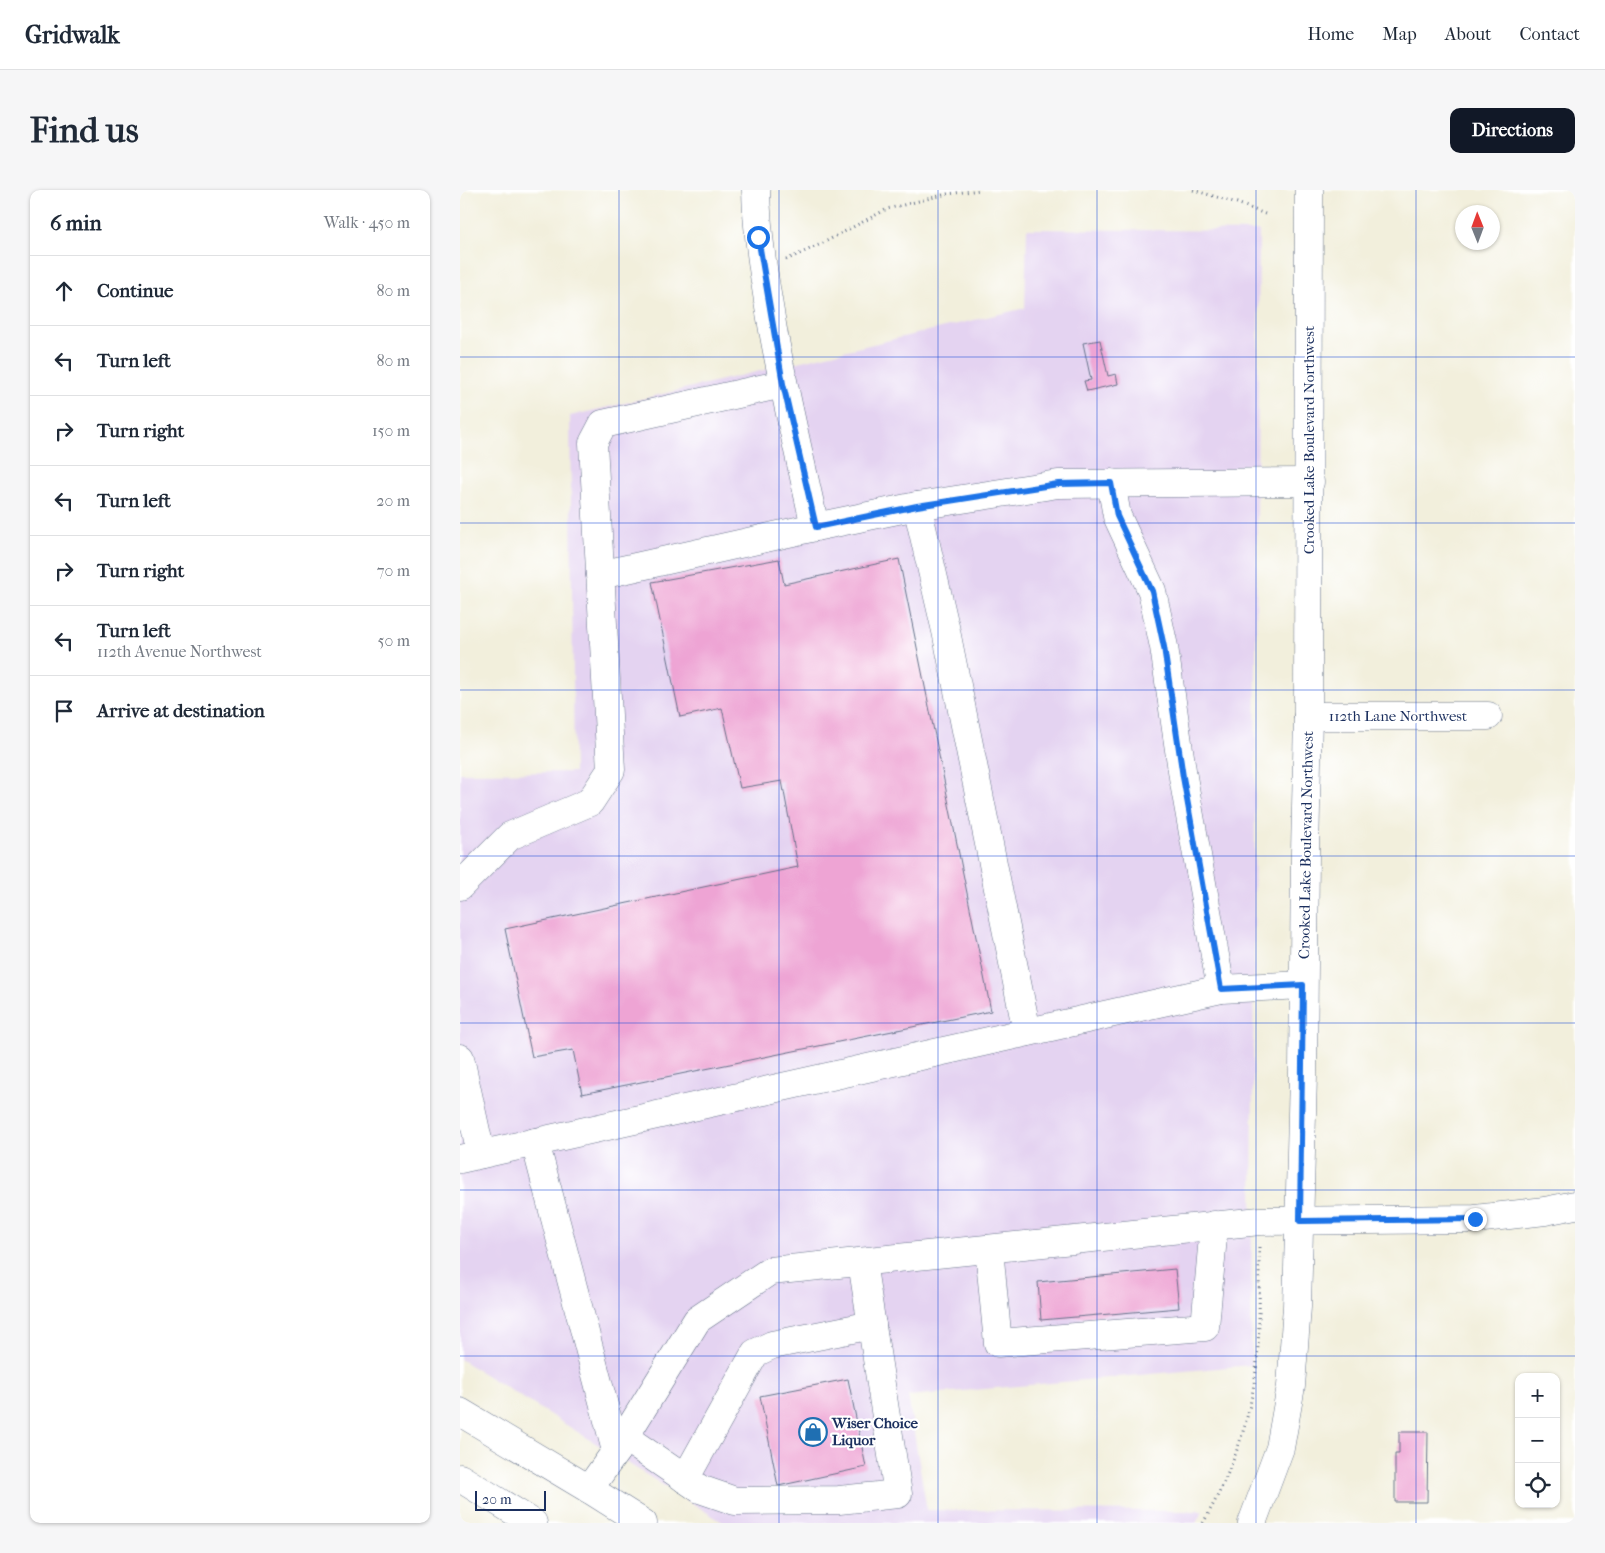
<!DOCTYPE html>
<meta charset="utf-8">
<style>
:root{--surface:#fff;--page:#f6f6f7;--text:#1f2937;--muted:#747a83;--line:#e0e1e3;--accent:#111827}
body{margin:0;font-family:"IM FELL French Canon",serif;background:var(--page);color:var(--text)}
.controls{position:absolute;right:15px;bottom:15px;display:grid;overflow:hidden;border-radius:10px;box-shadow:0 1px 4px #0004}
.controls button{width:45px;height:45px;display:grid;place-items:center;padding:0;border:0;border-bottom:1px solid var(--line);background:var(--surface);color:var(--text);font:25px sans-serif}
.compass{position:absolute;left:995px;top:15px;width:45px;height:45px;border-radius:50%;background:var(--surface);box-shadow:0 1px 4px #0004;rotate:359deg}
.scale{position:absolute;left:15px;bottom:12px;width:71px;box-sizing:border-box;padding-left:5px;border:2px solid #1b2f5e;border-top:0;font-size:14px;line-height:18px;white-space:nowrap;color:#1b2f5e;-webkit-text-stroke:4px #fff;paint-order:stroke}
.stop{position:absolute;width:15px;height:15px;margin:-11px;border:4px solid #1a73e8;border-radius:50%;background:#fff}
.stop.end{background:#1a73e8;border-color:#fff;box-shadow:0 1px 5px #0008}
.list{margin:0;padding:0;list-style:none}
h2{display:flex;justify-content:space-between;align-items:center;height:65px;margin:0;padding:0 20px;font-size:21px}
h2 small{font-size:16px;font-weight:400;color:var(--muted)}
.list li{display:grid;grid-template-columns:32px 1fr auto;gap:15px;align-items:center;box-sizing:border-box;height:70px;padding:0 20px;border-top:1px solid var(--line)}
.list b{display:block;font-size:19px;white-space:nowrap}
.list p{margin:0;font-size:16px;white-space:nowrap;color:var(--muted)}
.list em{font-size:16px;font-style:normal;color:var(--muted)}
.icon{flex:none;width:28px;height:28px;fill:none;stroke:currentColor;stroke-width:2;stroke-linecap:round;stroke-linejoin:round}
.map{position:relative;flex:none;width:1115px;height:1333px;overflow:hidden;border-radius:10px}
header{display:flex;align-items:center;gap:30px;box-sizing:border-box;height:70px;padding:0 25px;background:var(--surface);border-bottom:1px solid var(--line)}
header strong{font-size:24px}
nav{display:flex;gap:28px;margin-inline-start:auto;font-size:18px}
.intro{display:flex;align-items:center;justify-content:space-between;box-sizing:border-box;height:120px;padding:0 30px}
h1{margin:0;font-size:35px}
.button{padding:12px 22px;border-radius:10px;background:var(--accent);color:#fff;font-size:18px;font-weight:700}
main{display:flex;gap:30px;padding:0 30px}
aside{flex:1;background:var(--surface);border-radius:10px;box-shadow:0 1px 4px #0004}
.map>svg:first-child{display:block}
.built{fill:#e4d3f1}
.building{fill:#eea4d4}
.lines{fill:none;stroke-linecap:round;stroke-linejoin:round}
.minor-casing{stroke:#66728a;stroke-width:29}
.major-casing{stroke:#66728a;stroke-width:29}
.path{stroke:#66728a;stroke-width:3;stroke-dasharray:1 4;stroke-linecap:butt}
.minor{stroke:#fff;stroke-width:28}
.major{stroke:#fff;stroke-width:28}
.route{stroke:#1a73e8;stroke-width:6}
.grid{fill:none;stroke:#1d4ed8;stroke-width:1;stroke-opacity:0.55}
.labels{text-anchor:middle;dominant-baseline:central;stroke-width:4.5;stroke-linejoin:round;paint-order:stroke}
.street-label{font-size:15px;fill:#1b2f5e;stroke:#fff}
.poi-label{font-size:15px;font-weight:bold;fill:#1b2f5e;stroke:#fff;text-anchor:start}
</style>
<header>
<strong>Gridwalk</strong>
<nav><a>Home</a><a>Map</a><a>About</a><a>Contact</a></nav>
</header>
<div class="intro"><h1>Find us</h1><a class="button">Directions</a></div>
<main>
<aside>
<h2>6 min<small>Walk · 450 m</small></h2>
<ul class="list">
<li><svg class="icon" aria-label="ahead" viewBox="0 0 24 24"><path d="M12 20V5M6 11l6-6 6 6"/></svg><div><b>Continue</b></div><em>80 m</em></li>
<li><svg class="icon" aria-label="left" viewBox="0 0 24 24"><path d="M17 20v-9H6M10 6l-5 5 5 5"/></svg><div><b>Turn left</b></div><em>80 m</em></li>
<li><svg class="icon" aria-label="right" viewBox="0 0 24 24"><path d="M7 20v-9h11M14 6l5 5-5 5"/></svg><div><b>Turn right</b></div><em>150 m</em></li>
<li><svg class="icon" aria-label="left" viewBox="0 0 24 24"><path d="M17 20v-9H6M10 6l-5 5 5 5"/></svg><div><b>Turn left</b></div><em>20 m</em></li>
<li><svg class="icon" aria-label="right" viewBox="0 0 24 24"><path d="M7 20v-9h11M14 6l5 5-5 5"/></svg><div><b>Turn right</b></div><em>70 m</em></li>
<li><svg class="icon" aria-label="left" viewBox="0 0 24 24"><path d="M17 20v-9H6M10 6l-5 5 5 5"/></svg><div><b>Turn left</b><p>112th Avenue Northwest</p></div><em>50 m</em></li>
<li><svg class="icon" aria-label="arrive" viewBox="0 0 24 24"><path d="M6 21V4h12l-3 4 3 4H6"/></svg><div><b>Arrive at destination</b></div></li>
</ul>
</aside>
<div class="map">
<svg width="1115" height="1333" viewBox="0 0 1115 1333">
<rect width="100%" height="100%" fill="#fff"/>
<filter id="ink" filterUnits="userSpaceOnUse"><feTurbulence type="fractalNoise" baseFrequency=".02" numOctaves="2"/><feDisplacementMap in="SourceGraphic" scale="10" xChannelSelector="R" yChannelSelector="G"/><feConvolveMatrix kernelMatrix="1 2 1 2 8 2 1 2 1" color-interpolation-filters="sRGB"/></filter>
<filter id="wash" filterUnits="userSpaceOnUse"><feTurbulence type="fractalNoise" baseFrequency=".0096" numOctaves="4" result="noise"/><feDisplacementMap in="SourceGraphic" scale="20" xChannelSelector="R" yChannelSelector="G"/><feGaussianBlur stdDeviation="1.12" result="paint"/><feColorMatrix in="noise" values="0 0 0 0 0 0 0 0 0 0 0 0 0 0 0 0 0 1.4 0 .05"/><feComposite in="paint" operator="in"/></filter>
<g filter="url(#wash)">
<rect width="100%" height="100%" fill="#f2efdc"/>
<path class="built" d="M567 39 799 41 791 1175 448 1206 467 1320 743 1321 736 1333H264L0 1169V583L114 582 110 226 565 118Z"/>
<g id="blocks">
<g class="building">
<path d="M640 150 648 186 656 184 658 194 627 201 624 191 631 190 623 153Z"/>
<path d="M319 369 324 394 439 369 531 821 122 904 113 860 72 867 45 739 338 677 322 591 280 598 262 518 220 527 192 392Z"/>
<path d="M715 1079 719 1118 581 1130 578 1092Z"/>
<path d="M388 1189 406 1277 318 1296 300 1206Z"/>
<path d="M939 1242H968L967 1312H935V1264H939Z"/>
</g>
</g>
</g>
<g filter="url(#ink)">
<use href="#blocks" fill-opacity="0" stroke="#66728a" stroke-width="1"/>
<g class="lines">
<defs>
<g id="minor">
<path d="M296 0C297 47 305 93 313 140 325 206 341 272 355 337L457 316 598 294 850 292"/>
<path d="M651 293 657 326 692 401 704 457 723 587 761 799"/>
<path d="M457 316 486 441 567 842"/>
<path d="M140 385 355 337"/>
<path d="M848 526H1028"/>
<path d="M0 696 50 646 130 612 151 580 133 253 143 234 323 194"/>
<path d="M0 868 21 964"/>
<path d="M75 952 156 1261 129 1299"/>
<path d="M0 969 761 799 843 795"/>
<path d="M529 1059 538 1153 745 1137 754 1035"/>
<path d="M164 1247 240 1299 275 1311 379 1310 438 1304 402 1072"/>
<path d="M156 1261 237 1130 310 1081 800 1031 1015 1029 1085 1021 1115 1015"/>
<path d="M225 1289 295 1163 312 1155 412 1135"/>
<path d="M792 1333 820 1258 831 1196 837 1117 843 885 845 663 848 526 849 0"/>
</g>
<g id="major">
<path d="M0 1222 129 1299 183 1333"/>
<path d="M0 1288 73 1333"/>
</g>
</defs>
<use href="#minor" class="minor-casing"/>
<use href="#major" class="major-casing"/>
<g class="path">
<path d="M733 0 777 13 805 24"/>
<path d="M326 70 361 54 427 19 487 4 521 0"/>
<path d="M743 1333C774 1279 795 1219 798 1156 800 1123 799 1090 799 1056"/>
</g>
<use href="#minor" class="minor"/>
<use href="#major" class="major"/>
</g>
</g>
<g class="lines" filter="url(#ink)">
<path class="route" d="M298 47 323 194 356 337 457 316 598 294 651 293 657 326 692 401 704 457 723 587 761 799 843 795 840 1031 1015 1029"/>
</g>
<path class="grid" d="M159 0V1333M319 0V1333M478 0V1333M637 0V1333M796 0V1333M956 0V1333M0 167H1115M0 333H1115M0 500H1115M0 666H1115M0 833H1115M0 1000H1115M0 1166H1115"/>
<defs>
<symbol id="shop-ring" viewBox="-11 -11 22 22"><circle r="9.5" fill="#fff" stroke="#1f6fb2" stroke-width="1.5"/><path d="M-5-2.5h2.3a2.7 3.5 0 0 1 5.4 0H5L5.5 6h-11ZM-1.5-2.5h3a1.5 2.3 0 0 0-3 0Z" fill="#1f6fb2"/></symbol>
</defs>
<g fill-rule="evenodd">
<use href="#shop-ring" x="337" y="1226" width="32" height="32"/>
</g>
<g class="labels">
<g class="street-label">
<text transform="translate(849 250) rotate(-90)">Crooked Lake Boulevard Northwest</text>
<text x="938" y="526">112th Lane Northwest</text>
<text transform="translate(846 655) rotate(-89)">Crooked Lake Boulevard Northwest</text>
</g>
<g class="poi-label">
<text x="372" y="1233">Wiser Choice<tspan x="372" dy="17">Liquor</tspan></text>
</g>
</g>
</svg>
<div class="controls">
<button>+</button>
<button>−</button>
<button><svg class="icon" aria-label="locate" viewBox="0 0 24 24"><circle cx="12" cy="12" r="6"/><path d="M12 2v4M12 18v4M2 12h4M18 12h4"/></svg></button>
</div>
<svg class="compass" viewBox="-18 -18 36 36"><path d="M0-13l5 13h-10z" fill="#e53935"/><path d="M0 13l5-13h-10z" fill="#747a83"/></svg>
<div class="scale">20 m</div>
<div class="stop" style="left:298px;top:47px"></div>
<div class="stop end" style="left:1015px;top:1029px"></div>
</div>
</main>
